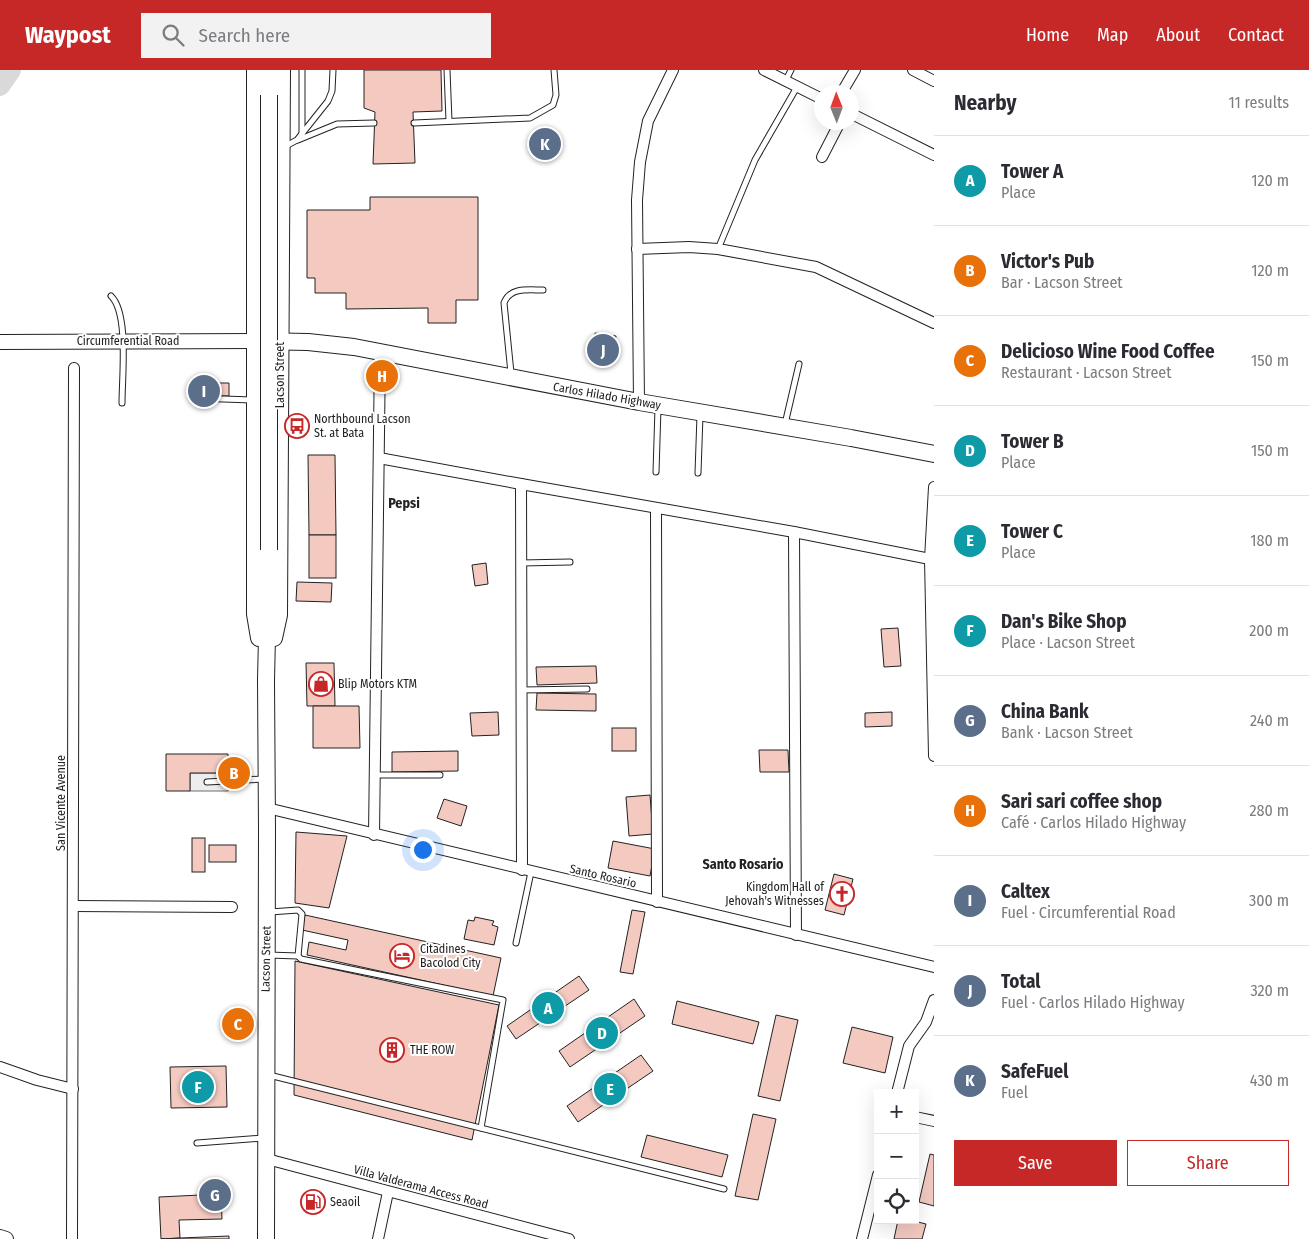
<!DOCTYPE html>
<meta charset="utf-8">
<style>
:root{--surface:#fff;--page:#f2f2f3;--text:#2b2b33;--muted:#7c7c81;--line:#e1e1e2;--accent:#c62828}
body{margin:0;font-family:"Fira Sans Condensed",sans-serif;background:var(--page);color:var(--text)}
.controls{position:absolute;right:15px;bottom:15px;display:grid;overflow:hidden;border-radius:0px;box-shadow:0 5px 20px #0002}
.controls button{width:45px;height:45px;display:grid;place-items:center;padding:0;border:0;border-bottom:1px solid var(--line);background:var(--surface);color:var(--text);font:25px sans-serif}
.compass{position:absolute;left:814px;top:15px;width:45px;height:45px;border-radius:50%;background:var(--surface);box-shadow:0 5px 20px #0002;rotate:359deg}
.you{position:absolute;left:422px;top:779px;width:18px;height:18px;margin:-12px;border:4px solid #fff;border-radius:50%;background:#1a73e8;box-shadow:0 0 0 8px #1a73e833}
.badge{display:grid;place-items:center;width:32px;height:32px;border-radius:50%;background:var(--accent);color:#fff;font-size:16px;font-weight:700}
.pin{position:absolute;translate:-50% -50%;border:2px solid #fff;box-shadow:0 1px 5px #0006}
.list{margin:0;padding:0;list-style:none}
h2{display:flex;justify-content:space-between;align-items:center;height:65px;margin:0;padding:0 20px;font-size:21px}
h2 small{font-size:16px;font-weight:400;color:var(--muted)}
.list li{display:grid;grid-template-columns:32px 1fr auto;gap:15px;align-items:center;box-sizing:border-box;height:90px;padding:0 20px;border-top:1px solid var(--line)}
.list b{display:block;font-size:19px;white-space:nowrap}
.list p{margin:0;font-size:16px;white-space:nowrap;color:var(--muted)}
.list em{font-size:16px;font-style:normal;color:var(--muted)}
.actions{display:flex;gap:10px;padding:15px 20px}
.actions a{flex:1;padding:11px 0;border:1px solid var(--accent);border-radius:0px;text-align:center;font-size:18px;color:var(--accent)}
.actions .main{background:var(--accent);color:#fff}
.icon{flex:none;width:28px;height:28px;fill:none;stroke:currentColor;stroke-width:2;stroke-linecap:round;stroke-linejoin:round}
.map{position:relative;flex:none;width:934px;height:1169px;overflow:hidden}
header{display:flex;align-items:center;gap:30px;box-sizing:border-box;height:70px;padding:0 25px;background:var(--accent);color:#fff}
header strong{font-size:24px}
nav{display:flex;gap:28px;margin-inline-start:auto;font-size:18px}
.search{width:350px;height:45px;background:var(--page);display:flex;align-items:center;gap:12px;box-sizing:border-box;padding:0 18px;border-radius:0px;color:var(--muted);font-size:19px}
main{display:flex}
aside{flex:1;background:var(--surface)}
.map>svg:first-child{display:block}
.parking{fill:#ededed;stroke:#6f6f6f}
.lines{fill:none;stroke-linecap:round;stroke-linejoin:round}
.river{stroke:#d9d9d9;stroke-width:20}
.building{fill:#f3c9c0;stroke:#222}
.lane-casing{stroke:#222;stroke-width:7}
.street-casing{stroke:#222;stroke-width:12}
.secondary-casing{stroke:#222;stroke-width:16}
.primary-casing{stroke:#222;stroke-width:18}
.lane{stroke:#fff;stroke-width:5}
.street{stroke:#fff;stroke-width:10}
.secondary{stroke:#fff;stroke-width:14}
.primary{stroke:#fff;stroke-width:16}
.primary-bridge-casing{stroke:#222;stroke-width:18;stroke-linecap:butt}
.primary-bridge{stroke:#fff;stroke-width:16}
.labels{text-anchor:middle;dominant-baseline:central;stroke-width:4;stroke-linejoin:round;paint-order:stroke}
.street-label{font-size:12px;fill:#222;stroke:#fff}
.poi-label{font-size:12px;fill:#222;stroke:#fff;text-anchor:start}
.neighbourhood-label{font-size:14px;font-weight:bold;fill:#222;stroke:#fff}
</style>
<header>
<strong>Waypost</strong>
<div class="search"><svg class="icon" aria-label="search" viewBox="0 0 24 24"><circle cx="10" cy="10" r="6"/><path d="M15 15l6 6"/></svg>Search here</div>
<nav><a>Home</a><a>Map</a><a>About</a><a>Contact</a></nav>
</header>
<main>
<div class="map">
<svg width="934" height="1169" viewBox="0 0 934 1169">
<rect width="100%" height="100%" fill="#fff"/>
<rect class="parking" x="190" y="703" width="38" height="18"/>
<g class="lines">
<path class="river" d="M0 16 11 0"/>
</g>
<g class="building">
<path d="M364 0H441L442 41 413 42 415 93 373 94 375 42 364 38Z"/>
<path d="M370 127H478V230H456V253H428V238L346 239V223H315V208H307V140H370Z"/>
<path d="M595 263 616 266 612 293 591 290Z"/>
<path d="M208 313H229V326H207Z"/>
<path d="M308 385H335L336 465H309Z"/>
<rect x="309" y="465" width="27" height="43"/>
<path d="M486 493 488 514 475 516 472 495Z"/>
<path d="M297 512 332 513 331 532 296 531Z"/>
<path d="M898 558 901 596 884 597 881 559Z"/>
<path d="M306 593H334L335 636H307Z"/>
<path d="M596 596 597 613 537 615 536 597Z"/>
<path d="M537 623 596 624V641L536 640Z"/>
<path d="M313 636H359L360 678H313Z"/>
<path d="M498 642 499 665 472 666 470 643Z"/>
<path d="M892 642V656L865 657V643Z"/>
<rect x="612" y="658" width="24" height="23"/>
<path d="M759 680H788L789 702H760Z"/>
<path d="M458 681V701L392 702V682Z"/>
<path d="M166 684H228V703H190V721H166Z"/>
<path d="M650 725 653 764 629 766 626 727Z"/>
<path d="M444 729 467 736 461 756 437 748Z"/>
<path d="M296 762 347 766 329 838 295 833Z"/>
<rect x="192" y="768" width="13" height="34"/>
<path d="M613 771 655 779 650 806 608 798Z"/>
<rect x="209" y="775" width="27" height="17"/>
<path d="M834 804 853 809 844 845 825 840Z"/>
<path d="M632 840 645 842 633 904 620 902Z"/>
<path d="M305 845 501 888 493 926 307 885 309 872 346 880 348 870 302 860Z"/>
<path d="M475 847 494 851 492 855 498 857 494 875 464 869 468 850 474 851Z"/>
<path d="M295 891 499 935 472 1070 294 1025Z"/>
<path d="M579 906 589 920 516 969 507 956Z"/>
<path d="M634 929 645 946 570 997 559 981Z"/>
<path d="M677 931 759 952 753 974 672 954Z"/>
<path d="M776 945 798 950 780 1031 758 1026Z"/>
<path d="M852 957 893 967 885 1003 843 993Z"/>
<path d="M641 985 653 1001 578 1052 567 1036Z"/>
<path d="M226 996 227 1037 171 1038 170 997Z"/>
<path d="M753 1044 776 1049 758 1130 735 1126Z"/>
<path d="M647 1065 728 1085 722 1107 641 1087Z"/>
<path d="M930 1084 934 1085V1136L919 1132Z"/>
<path d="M221 1124 222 1149 179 1150 180 1168 161 1169 159 1127Z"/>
<path d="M898 1150H910L926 1154 922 1169H894Z"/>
<path d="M229 1166V1169H161L180 1168Z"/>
</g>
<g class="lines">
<defs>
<g id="lane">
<path d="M302 0V64"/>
<path d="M447 0 449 51"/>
<path d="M786 10 791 0"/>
<path d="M414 53 530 48 553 35 556 25 554 0"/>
<path d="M298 70 337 54 374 53"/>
<path d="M284 77 297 70 328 31 332 21 333 0"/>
<path d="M718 179 755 90 797 17"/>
<path d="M111 226C129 243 122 307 122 333"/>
<path d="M511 303 504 233C510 217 527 220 543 220"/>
<path d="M195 328 252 330"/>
<path d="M785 354 799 294"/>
<path d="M656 402 658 338"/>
<path d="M698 403 700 345"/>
<path d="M521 493 570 492"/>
<path d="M521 620 587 619"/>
<path d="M375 705H440"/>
<path d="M207 712 263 709"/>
<path d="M270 842 298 840 302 844 298 886 301 889 503 930 481 1058"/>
<path d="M516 873 531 802"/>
<path d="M268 885 298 886"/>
<path d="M269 1005 724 1119"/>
<path d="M197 1073 263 1068"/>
</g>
<g id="street">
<path d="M764 0 822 29"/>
<path d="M913 0 934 11"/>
<path d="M842 22 855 0"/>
<path d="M852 44 934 85"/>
<path d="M822 87 840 52"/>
<path d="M637 179 689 177 718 179 816 197 934 253"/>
<path d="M639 332 637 130 640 92 648 51 673 0"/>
<path d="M379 388 521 414"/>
<path d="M934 417 930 489 934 686"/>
<path d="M656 439 657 832"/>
<path d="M794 462 796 865"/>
<path d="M267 738 934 897"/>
<path d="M374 765 380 282"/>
<path d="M522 800 521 414 794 462 930 489"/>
<path d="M73 836 232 837"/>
<path d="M0 997 37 1010 73 1019"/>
<path d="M897 1023 909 976 926 952 934 930"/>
<path d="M915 1047 934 1051"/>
<path d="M267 1089 569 1169"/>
<path d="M72 1169 74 298"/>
<path d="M378 1169 388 1122"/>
<path d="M862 1169 878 1105"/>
</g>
<g id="secondary">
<path d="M0 272 256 271"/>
<path d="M0 1167 6 1169"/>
</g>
<g id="primary">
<path d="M255 0V544L259 568"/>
<path d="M269 25V0"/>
<path d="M256 271 308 272 354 277 639 332 851 368 934 384"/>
<path d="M274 568 279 545 282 0"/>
<path d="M266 1169 267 760 266 610 269 480"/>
</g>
</defs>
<use href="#lane" class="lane-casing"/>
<use href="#street" class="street-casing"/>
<use href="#secondary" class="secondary-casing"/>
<use href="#primary" class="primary-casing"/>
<use href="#lane" class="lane"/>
<use href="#street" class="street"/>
<use href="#secondary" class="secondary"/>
<use href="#primary" class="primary"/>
<defs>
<path id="primary-bridge" d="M269 480V25"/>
</defs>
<use href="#primary-bridge" class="primary-bridge-casing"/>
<use href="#primary-bridge" class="primary-bridge"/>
</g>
<defs>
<symbol id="bus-ring" viewBox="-11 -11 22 22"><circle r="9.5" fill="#fff" stroke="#c62828" stroke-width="1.5"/><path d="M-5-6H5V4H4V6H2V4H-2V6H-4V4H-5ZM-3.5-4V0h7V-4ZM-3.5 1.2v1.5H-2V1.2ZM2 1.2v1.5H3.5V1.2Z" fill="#c62828"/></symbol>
<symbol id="shop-ring" viewBox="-11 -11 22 22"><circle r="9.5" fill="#fff" stroke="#c62828" stroke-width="1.5"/><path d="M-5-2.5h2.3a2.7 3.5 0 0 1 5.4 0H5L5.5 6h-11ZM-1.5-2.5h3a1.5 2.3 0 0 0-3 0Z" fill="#c62828"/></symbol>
<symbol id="church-ring" viewBox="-11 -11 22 22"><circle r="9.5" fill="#fff" stroke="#c62828" stroke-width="1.5"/><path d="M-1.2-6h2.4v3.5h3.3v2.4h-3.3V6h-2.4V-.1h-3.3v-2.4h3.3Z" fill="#c62828"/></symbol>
<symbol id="hotel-ring" viewBox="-11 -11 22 22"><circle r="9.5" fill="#fff" stroke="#c62828" stroke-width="1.5"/><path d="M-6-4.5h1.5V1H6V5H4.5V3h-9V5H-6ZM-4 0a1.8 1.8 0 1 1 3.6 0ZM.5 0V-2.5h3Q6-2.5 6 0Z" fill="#c62828"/></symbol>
<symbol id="building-ring" viewBox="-11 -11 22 22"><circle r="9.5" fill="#fff" stroke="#c62828" stroke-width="1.5"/><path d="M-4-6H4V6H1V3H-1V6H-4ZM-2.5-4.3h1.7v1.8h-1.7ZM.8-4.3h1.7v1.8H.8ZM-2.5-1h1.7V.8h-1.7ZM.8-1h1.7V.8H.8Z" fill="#c62828"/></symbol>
<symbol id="fuel-ring" viewBox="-11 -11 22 22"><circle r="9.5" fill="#fff" stroke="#c62828" stroke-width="1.5"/><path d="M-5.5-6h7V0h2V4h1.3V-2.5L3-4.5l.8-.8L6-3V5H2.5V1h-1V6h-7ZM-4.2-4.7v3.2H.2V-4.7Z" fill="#c62828"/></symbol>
</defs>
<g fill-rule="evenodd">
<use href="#bus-ring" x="283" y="342" width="28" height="28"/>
<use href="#shop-ring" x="307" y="600" width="28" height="28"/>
<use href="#church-ring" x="828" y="810" width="28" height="28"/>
<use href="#hotel-ring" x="388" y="872" width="28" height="28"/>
<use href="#building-ring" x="378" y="966" width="28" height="28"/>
<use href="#fuel-ring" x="299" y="1118" width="28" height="28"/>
</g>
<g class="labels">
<g class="street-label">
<text x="128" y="271">Circumferential Road</text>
<text transform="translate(280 305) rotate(-90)">Lacson Street</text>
<text transform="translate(607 326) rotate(10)">Carlos Hilado Highway</text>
<text transform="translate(61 733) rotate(-90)">San Vicente Avenue</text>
<text transform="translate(603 806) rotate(13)">Santo Rosario</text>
<text transform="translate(266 889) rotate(-89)">Lacson Street</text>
<text transform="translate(421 1117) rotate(15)">Villa Valderama Access Road</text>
</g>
<g class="poi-label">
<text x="314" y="349">Northbound Lacson<tspan x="314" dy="14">St. at Bata</tspan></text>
<text x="338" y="614">Blip Motors KTM</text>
<text x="824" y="817" text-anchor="end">Kingdom Hall of<tspan x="824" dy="14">Jehovah's Witnesses</tspan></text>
<text x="420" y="879">Citadines<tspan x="420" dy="14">Bacolod City</tspan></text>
<text x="410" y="980">THE ROW</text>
<text x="330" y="1132">Seaoil</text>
</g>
<g class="neighbourhood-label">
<text x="404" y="433">Pepsi</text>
<text x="743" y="794">Santo Rosario</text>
</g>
</g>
</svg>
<div class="controls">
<button>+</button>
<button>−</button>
<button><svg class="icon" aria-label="locate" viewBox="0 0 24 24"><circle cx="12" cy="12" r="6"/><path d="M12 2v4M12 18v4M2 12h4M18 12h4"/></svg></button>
</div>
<svg class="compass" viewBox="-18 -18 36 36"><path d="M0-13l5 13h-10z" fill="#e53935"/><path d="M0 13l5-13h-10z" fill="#7c7c81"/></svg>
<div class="you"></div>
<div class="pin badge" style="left:548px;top:938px;background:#0f9aa8">A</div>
<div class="pin badge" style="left:234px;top:703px;background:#e8710a">B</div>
<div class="pin badge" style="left:238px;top:954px;background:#e8710a">C</div>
<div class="pin badge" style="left:602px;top:963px;background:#0f9aa8">D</div>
<div class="pin badge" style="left:610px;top:1019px;background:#0f9aa8">E</div>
<div class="pin badge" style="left:198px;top:1017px;background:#0f9aa8">F</div>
<div class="pin badge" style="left:215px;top:1125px;background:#5c6f8a">G</div>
<div class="pin badge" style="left:382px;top:306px;background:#e8710a">H</div>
<div class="pin badge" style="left:204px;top:321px;background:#5c6f8a">I</div>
<div class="pin badge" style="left:603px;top:280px;background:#5c6f8a">J</div>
<div class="pin badge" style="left:545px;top:74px;background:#5c6f8a">K</div>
</div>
<aside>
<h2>Nearby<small>11 results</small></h2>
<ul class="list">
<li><span class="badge" style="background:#0f9aa8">A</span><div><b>Tower A</b><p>Place</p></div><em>120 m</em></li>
<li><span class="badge" style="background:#e8710a">B</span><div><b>Victor's Pub</b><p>Bar · Lacson Street</p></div><em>120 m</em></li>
<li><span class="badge" style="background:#e8710a">C</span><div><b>Delicioso Wine Food Coffee</b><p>Restaurant · Lacson Street</p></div><em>150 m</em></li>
<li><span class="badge" style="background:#0f9aa8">D</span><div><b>Tower B</b><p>Place</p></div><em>150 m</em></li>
<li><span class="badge" style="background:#0f9aa8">E</span><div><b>Tower C</b><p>Place</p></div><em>180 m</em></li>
<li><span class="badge" style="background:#0f9aa8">F</span><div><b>Dan's Bike Shop</b><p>Place · Lacson Street</p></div><em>200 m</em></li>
<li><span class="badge" style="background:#5c6f8a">G</span><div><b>China Bank</b><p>Bank · Lacson Street</p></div><em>240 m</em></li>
<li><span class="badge" style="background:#e8710a">H</span><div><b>Sari sari coffee shop</b><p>Café · Carlos Hilado Highway</p></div><em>280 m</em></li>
<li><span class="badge" style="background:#5c6f8a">I</span><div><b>Caltex</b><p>Fuel · Circumferential Road</p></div><em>300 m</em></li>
<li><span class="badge" style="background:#5c6f8a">J</span><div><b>Total</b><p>Fuel · Carlos Hilado Highway</p></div><em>320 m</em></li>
<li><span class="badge" style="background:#5c6f8a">K</span><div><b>SafeFuel</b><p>Fuel</p></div><em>430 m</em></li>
</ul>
<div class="actions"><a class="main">Save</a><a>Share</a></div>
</aside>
</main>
